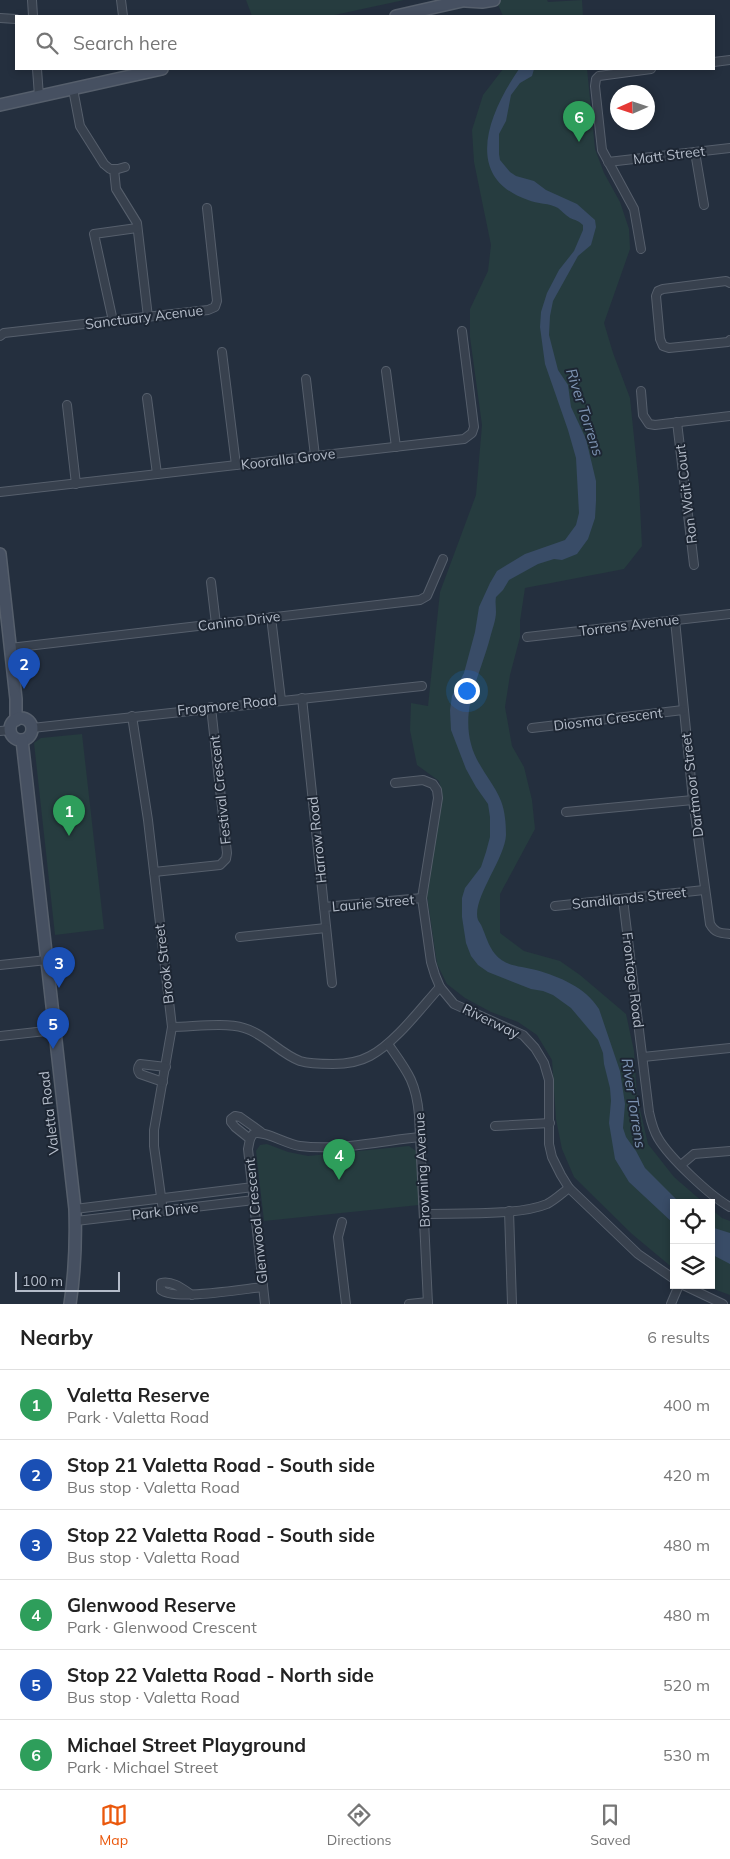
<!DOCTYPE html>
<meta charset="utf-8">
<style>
:root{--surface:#fff;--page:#f2f2f2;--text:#222;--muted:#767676;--line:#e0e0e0;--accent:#ea580c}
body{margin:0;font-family:Mulish,sans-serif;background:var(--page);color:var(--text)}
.controls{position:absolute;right:15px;bottom:15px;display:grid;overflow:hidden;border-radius:0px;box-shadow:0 2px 8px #0003}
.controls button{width:45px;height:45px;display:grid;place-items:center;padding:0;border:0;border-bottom:1px solid var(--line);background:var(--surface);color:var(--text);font:25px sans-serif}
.compass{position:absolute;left:610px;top:85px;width:45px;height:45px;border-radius:50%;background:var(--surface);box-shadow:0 2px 8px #0003;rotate:267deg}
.scale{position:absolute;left:15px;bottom:12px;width:105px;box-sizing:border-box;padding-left:5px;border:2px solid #b4bcc9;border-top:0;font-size:14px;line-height:18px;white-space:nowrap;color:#b4bcc9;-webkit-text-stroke:4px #1d2633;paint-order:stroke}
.you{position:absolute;left:466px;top:690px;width:18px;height:18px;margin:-12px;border:4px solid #fff;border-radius:50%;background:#1a73e8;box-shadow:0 0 0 8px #1a73e833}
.badge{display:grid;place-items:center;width:32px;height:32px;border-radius:50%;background:var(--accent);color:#fff;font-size:16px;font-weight:700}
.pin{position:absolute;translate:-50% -41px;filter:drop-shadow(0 1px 2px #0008)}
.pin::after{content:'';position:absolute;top:26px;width:18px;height:15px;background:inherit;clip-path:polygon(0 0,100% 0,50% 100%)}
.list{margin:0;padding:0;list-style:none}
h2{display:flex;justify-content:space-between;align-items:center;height:65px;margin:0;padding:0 20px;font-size:21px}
h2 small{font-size:16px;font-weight:400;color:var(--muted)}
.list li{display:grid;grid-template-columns:32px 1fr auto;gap:15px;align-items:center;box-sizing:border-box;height:70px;padding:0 20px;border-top:1px solid var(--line)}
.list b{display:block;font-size:19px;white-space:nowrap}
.list p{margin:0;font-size:16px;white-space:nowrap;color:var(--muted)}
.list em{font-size:16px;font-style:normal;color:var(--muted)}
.icon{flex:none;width:28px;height:28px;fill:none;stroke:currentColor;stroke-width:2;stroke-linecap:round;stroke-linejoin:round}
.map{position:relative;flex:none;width:730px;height:1304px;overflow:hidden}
.search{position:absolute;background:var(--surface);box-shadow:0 2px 8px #0003;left:15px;right:15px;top:15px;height:55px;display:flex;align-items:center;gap:12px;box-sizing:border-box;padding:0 18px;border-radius:0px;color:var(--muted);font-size:19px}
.sheet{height:485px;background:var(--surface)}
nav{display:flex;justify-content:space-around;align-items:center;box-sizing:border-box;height:70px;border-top:1px solid var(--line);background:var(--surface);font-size:14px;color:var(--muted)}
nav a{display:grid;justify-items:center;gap:2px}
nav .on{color:var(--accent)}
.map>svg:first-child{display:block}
.green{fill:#263c3f}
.water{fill:#394c67}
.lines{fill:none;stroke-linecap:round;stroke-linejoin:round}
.street-casing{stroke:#565f6c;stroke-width:10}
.secondary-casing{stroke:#565f6c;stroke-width:14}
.street{stroke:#38414e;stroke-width:8}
.secondary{stroke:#465061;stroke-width:11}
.labels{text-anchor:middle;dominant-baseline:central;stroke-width:4;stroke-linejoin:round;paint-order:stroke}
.street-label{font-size:14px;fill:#b4bcc9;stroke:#1d2633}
.water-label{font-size:15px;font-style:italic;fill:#7c92b1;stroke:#1d2633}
</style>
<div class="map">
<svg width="730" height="1304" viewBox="0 0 730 1304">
<rect width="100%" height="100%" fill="#242f3e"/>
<g class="green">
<path d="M246 0H404L330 16H252Z"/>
<path d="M496 0H547L548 2 582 0 583 16H503Z"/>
<path d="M503 69H587L595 149 604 173 620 202 629 229 630 249 604 323 613 353 630 398 639 486 642 546 624 569 525 588 520 621V637L510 675 505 707 512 746 524 767 532 800 535 829 500 894V933L524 951 560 961 580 975 626 1014 634 1051 637 1097 648 1144 674 1177 704 1203H674V1269L632 1234 574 1177 562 1149 556 1119 552 1060 537 1035 518 1022 491 1012 465 998 447 984 437 964 427 896 442 793 439 781 417 765 410 730 411 703 428 706 440 592 476 495 482 425 470 337V309L488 271 491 245 474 162 472 130 483 95Z"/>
<path d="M82 734 104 929 55 935 34 743 41 738Z"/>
<path d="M267 1144 288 1152 308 1156 409 1146 416 1151 419 1205 264 1221 256 1151 260 1145Z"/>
<path d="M711 1209 722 1218 730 1221V1295L703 1285H711Z"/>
</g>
<g class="water">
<path d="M519 69H534L532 76 520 83 511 95 506 121 499 134V154L500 160 510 172 516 176 534 181 546 190 577 204 595 220 596 227 591 245 578 256 553 301 550 316 549 335 558 370 568 385 571 407 586 439 596 481V501L595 518 588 539 577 554 562 560 554 559 538 564 509 580 503 590 496 597C495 602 496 606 496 612 496 620 492 630 490 638 481 673 461 707 471 744 476 765 493 781 501 801 505 811 506 824 506 835 505 859 471 900 478 920 479 922 481 924 482 927 486 936 488 945 495 954 505 967 522 966 536 970 560 977 585 987 599 1009L620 1071 625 1104 623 1128 626 1137 636 1151 645 1168 680 1203H674V1224L629 1182 615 1159 609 1123 611 1101 610 1088 604 1064 603 1053 598 1040 571 1008 553 995 543 991 531 989 488 972 478 965 471 956 466 943 462 917V898L465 888 481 867 486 852 490 837V817L488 804 476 787 466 769 451 730 450 710 452 696 464 673 475 632 479 607 490 583 497 571 525 554 565 540 576 525 579 513 576 458 568 430 545 364 540 327 541 312 547 293 559 270 574 251 583 230V225C579 221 575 220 570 218 565 215 562 211 558 208 550 203 537 204 528 200 461 177 490 111 519 69Z"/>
<path d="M711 1227 730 1233V1264L711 1254Z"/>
</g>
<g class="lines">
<defs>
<g id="street">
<path d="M32 0 33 16"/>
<path d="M121 0 123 16"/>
<path d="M0 18 16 19"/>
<path d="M714 62 730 60"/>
<path d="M37 69 39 96"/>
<path d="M73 89 80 126 104 164 110 169H118L125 167"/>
<path d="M695 152 704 205"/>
<path d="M608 162 730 148"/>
<path d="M114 169 116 189 137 223 148 317"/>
<path d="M641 249 634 209 602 150 595 86 596 79 599 76 651 69"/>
<path d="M730 283 726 281 663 289 658 291 656 296 660 339 663 346 669 348 728 342 730 340"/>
<path d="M113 321 94 234 137 228"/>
<path d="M0 336 4 333 208 310 215 307 217 301 207 208"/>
<path d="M222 352 236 465"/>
<path d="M386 371 396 447"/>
<path d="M306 379 315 456"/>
<path d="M641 391 643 415 649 424 655 425 730 416"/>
<path d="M147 398 157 474"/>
<path d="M67 405 76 484"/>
<path d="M677 422 694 565"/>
<path d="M0 492 464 439 472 433 474 427 462 331"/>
<path d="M211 582 216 624"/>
<path d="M271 617 281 700"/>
<path d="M675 620 693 800 710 924C715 933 720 933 730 934"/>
<path d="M527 637 730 614"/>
<path d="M10 648 420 600 427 596 443 559"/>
<path d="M302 698 332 983"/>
<path d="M132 716 148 820 172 1027 154 1130V1146L163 1211"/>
<path d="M32 728 422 686"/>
<path d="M532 728 683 710"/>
<path d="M0 731 11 730"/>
<path d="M395 783 423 780 433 784 437 790 438 798 422 898 431 962 435 975 440 987 454 1004 523 1035 535 1048 544 1063 549 1080V1144L552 1157 561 1175 569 1188 638 1254 674 1279"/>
<path d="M566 812 693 800"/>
<path d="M154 872 220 865 226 859 227 853 211 707"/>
<path d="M623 899 649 1112C651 1121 653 1130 658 1138 669 1157 710 1196 730 1207"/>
<path d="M555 906 704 890"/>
<path d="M324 907 422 898"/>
<path d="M240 937 326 928"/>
<path d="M0 965 47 960"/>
<path d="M172 1027C193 1027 224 1022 244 1028 265 1034 279 1053 300 1061 310 1064 322 1064 333 1064 345 1064 359 1062 370 1056 395 1043 421 1008 440 987"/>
<path d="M0 1036 55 1030"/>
<path d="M388 1044C407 1071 416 1081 419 1115L428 1304"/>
<path d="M643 1057 730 1048"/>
<path d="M163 1082 140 1074C137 1070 137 1068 140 1064L166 1067"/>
<path d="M495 1126 550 1123"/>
<path d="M250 1139 235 1127 231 1122V1119L235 1116 240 1117 261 1132"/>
<path d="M681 1165 694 1154 730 1151"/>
<path d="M75 1209 253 1187"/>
<path d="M509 1211 512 1304"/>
<path d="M424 1214C457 1213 518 1216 547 1204 555 1200 562 1193 569 1188"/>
<path d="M76 1221 254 1200"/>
<path d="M342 1222 338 1237 346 1304"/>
<path d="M683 1285 723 1304"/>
<path d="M192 1295C183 1289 172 1280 161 1283V1290C174 1301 243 1289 263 1287"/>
<path d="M265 1304 248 1149 250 1139 253 1134C263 1129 287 1145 300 1146 336 1151 382 1141 419 1137"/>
<path d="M409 1304 428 1302"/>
<path d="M671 1304 679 1285"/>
</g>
<g id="secondary">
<path d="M466 1 482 2 494 0"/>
<path d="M396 16 467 0"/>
<path d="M0 105 162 69"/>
<path d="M0 554 16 699V720"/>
<circle cx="21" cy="729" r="11"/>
<path d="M22 740 75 1209C76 1241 75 1272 70 1304"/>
</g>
</defs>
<use href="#street" class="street-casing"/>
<use href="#secondary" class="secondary-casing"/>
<use href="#street" class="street"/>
<use href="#secondary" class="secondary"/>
</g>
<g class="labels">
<g class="street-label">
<text transform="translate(669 155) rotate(-7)">Matt Street</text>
<text transform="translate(144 317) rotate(-7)">Sanctuary Acenue</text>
<text transform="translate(288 459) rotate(-7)">Kooralla Grove</text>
<text transform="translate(686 494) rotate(-97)">Ron Wait Court</text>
<text transform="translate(239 621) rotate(-7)">Canino Drive</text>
<text transform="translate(629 625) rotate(-7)">Torrens Avenue</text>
<text transform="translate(227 705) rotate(-6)">Frogmore Road</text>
<text transform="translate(608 719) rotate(-7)">Diosma Crescent</text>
<text transform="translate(692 785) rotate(-97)">Dartmoor Street</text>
<text transform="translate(220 790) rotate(-96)">Festival Crescent</text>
<text transform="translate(317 840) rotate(-96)">Harrow Road</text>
<text transform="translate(629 898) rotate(-6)">Sandilands Street</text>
<text transform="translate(373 903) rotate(-5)">Laurie Street</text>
<text transform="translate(164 964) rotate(-97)">Brook Street</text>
<text transform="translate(633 980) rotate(83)">Frontage Road</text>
<text transform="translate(491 1021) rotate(26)">Riverway</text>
<text transform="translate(49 1113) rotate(-97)">Valetta Road</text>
<text transform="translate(422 1170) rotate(-93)">Browning Avenue</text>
<text transform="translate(165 1211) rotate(-7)">Park Drive</text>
<text transform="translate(256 1221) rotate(-96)">Glenwood Crescent</text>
</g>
<g class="water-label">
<text transform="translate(585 412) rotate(72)">River Torrens</text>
<text transform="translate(634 1103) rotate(81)">River Torrens</text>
</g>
</g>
</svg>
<div class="controls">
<button><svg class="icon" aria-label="locate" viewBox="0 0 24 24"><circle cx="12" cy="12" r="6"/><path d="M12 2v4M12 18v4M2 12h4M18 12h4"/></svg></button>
<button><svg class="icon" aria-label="layers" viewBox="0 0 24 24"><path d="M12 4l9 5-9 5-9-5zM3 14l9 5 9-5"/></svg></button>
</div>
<svg class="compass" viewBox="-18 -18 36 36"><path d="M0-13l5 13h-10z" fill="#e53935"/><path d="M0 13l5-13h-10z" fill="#767676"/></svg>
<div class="scale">100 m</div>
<div class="you"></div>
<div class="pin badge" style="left:69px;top:836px;background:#2e9e5b">1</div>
<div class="pin badge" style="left:24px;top:689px;background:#1a4fb4">2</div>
<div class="pin badge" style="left:59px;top:988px;background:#1a4fb4">3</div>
<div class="pin badge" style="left:339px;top:1180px;background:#2e9e5b">4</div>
<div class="pin badge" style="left:53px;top:1049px;background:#1a4fb4">5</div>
<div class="pin badge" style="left:579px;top:142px;background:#2e9e5b">6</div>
<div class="search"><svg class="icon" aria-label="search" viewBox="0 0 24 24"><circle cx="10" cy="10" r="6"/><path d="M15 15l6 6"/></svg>Search here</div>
</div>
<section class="sheet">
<h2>Nearby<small>6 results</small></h2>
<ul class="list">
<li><span class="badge" style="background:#2e9e5b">1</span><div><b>Valetta Reserve</b><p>Park · Valetta Road</p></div><em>400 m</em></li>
<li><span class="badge" style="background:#1a4fb4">2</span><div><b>Stop 21 Valetta Road - South side</b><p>Bus stop · Valetta Road</p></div><em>420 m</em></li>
<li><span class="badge" style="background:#1a4fb4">3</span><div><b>Stop 22 Valetta Road - South side</b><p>Bus stop · Valetta Road</p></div><em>480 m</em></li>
<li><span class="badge" style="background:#2e9e5b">4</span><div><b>Glenwood Reserve</b><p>Park · Glenwood Crescent</p></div><em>480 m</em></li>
<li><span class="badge" style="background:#1a4fb4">5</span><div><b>Stop 22 Valetta Road - North side</b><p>Bus stop · Valetta Road</p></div><em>520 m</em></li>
<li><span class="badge" style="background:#2e9e5b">6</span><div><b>Michael Street Playground</b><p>Park · Michael Street</p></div><em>530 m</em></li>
</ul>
</section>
<nav>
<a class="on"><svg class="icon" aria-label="map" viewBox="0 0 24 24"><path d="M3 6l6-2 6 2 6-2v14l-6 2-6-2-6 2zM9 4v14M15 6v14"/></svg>Map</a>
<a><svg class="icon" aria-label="directions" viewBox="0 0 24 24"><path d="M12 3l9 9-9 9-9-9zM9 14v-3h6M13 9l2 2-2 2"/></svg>Directions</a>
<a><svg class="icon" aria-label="saved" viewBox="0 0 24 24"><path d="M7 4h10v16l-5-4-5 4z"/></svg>Saved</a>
</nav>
